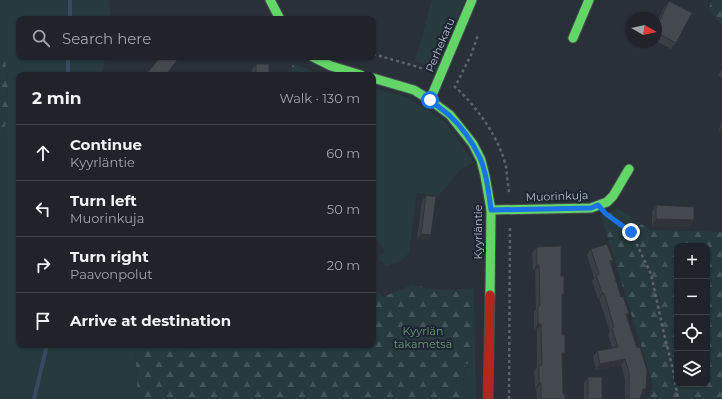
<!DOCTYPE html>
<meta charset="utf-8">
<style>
:root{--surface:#20242a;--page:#2d3036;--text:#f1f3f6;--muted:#a2a4a8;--line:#3d4147}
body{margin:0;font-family:Montserrat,sans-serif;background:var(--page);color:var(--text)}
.controls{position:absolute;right:12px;bottom:12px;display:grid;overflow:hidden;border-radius:8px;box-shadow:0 1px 3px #0004}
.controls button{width:36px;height:36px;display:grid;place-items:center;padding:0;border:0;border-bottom:1px solid var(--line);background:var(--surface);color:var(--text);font:20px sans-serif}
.compass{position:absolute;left:626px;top:12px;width:36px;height:36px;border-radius:50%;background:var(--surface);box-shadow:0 1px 3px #0004;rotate:99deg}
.stop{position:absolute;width:12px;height:12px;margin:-9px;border:3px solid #1a73e8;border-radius:50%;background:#fff}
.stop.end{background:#1a73e8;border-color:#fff;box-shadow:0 1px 4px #0008}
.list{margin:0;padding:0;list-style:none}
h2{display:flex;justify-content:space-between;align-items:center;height:52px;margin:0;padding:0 16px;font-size:17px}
h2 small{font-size:13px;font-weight:400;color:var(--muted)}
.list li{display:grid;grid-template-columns:26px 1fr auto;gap:12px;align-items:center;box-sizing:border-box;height:56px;padding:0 16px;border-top:1px solid var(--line)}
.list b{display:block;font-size:15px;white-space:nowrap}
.list p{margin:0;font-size:13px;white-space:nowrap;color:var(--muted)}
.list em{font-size:13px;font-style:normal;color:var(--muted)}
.icon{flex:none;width:22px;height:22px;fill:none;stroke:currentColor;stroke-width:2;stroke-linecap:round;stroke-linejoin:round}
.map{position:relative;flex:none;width:722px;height:399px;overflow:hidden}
.search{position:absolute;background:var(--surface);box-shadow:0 1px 3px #0004;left:16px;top:16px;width:360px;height:44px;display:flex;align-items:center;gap:10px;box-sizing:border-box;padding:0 14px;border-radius:8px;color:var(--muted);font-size:15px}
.panel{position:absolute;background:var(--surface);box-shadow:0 1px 3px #0004;left:16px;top:72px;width:360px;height:276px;border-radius:8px}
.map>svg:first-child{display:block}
.green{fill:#273a3e}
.forest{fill:url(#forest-firs);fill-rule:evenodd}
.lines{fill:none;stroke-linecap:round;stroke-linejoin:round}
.stream{stroke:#384963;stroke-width:4}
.fast-casing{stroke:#484c53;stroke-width:11}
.jam-casing{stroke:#484c53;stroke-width:11}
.path{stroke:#5d636a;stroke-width:2.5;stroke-dasharray:3 3;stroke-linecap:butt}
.fast{stroke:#63d668;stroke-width:9}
.jam{stroke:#b3261e;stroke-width:9}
.wall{fill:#3a3f45}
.shaded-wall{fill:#303338}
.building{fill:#444950;stroke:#303338}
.route{stroke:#1a73e8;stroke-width:5}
.labels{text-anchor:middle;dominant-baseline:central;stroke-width:4;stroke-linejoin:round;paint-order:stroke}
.street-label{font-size:11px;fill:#b4bcc9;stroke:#1d2633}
.park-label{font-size:11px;fill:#6b9a76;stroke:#1d2633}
</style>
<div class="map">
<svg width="722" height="399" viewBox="0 0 722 399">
<defs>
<pattern id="forest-firs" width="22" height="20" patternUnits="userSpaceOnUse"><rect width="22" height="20" fill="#273a3e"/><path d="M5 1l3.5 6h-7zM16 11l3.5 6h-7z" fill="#445559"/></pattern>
</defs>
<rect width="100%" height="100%" fill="#2a3038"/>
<g class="green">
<path d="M0 0H109L111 19H19V57H106L101 75H19V345H135L138 399H0V158L8 107 7 71 0 39Z"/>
<path d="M432 0H465L435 67 415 61Z"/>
<path d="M373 88 407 97 447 123 473 162 471 164 461 169 438 196 417 193 409 253 401 261 386 266 378 258 385 251 375 238 373 239Z"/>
<path d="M465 363H475L476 399H462Z"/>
</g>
<g class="forest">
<path d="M712 0H722V25L708 10Z"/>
<path d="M0 39 7 71 8 107 0 158Z"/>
<path d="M293 64 323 75H289Z"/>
<path d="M617 208 650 230 722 232V399H648L653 385 601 215 612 212ZM677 246H707V384H677Z"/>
<path d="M412 285 440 290 474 288 475 363 465 364 462 399H138L135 345H373V287L383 297Z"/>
</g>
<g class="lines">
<g class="stream">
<path d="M70 19V0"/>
<path d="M68 75V57"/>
<path d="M34 399 47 345"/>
</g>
<defs>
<g id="fast">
<path d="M270 0 280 19"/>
<path d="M573 38 589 0"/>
<path d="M313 57 331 66 361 75"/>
<path d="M373 78 414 90 430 100 450 115 473 144 481 160 485 176 491 210 490 295"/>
<path d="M430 100 472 0"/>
<path d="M491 210 591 208 607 202 613 196 629 169"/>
</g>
<path id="jam" d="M488 399 490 295"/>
</defs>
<use href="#fast" class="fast-casing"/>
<use href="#jam" class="jam-casing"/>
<g class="path">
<path d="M373 54 418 67 425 70"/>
<path d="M457 83 471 55 478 35"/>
<path d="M454 86C476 105 500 139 506 167 507 176 508 184 509 193"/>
<path d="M612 219 631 232 651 274 664 334 673 369 678 399"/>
<path d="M509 399 510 226"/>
</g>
<use href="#fast" class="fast"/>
<use href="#jam" class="jam"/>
</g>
<g class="wall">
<path d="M669 1 676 43 671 49 656 41V26L664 7Z"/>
<path d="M256 64 269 75H252V70Z"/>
<path d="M722 69V78L718 75Z"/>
<path d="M722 121V133L718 132Z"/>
<path d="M426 195 431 235 427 240 417 239 422 201Z"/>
<path d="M656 205 694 220 689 227 652 226V212Z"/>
<path d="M537 247 562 297 563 394 565 399H537L536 389H535L534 372 537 367V330H534V312L536 309 535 271H533L532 253Z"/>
<path d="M591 249 613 260 611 264 621 297 629 313 627 316 646 389 642 395H641L640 399H625V379L621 365 596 370 593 357 597 351 612 348 608 334 610 332 599 299H598L592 281 594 278 587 255Z"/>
<path d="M588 377 602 399H584V383Z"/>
</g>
<g class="shaded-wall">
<path d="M722 126V133L718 132Z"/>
<path d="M656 219 694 220 689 227 652 226Z"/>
<path d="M421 234 431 235 427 240 417 239Z"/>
<path d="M537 265H539L535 271H533Z"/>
<path d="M602 293H604L599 299H598Z"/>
<path d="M538 324H541L537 330H534Z"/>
<path d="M625 359 621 365 596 370 600 364Z"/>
<path d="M539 383H541L536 389H535Z"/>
<path d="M643 389H646L642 395H639Z"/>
</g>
<g class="building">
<path d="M669 1 692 13 676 43 656 32V29Z"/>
<path d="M160 57H175L178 59 166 75H146Z"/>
<rect x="256" y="64" width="13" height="11"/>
<path d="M426 195 436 197 431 235 421 234Z"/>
<path d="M656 205 694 207V220L656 219Z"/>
<path d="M607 244 613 260 610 261 621 297 623 296 629 313 626 314 637 348 640 347 647 370 646 389H643L640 399H629V373L625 359 600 364 597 351 618 347 612 328 614 327 604 293H602L596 275 599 274 591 249Z"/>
<path d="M561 246V276H564V294H562V335H565V353H562L563 394H565V399H541V383H539V365H542L541 324H538V306H540L539 265H537V247Z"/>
<rect x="588" y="377" width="14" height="22"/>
</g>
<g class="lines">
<path class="route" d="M430 100C436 105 443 110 449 115 462 127 473 143 480 158 487 173 489 195 491 210L591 208 598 205 606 214 631 232"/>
</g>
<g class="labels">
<g class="street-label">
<text transform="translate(440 45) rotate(-67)">Perhekatu</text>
<text transform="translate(557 196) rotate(-2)">Muorinkuja</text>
<text transform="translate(478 232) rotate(-90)">Kyyrläntie</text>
</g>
<g class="park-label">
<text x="423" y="331">Kyyrlän<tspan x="423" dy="13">takametsä</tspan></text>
</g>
</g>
</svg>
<div class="controls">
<button>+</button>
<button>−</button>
<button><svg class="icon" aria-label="locate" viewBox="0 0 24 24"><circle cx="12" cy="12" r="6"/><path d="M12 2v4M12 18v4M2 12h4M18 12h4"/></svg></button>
<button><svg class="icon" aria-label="layers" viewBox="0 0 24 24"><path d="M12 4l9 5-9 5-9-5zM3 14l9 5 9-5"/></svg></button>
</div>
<svg class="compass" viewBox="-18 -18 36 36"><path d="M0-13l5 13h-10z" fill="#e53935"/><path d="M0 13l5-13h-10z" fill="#a2a4a8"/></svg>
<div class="stop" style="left:430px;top:100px"></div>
<div class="stop end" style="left:631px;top:232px"></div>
<div class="search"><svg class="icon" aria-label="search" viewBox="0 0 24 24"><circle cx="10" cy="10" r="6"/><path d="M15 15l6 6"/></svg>Search here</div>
<section class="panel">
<h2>2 min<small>Walk · 130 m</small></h2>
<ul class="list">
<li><svg class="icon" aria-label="ahead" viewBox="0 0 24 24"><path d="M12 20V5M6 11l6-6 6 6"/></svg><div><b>Continue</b><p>Kyyrläntie</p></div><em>60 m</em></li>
<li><svg class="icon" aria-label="left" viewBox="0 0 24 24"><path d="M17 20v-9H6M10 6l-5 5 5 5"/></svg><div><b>Turn left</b><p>Muorinkuja</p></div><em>50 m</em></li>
<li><svg class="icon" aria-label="right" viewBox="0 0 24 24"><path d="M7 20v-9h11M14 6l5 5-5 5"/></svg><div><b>Turn right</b><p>Paavonpolut</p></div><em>20 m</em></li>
<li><svg class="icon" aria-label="arrive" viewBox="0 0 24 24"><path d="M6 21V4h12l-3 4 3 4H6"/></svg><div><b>Arrive at destination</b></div></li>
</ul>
</section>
</div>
